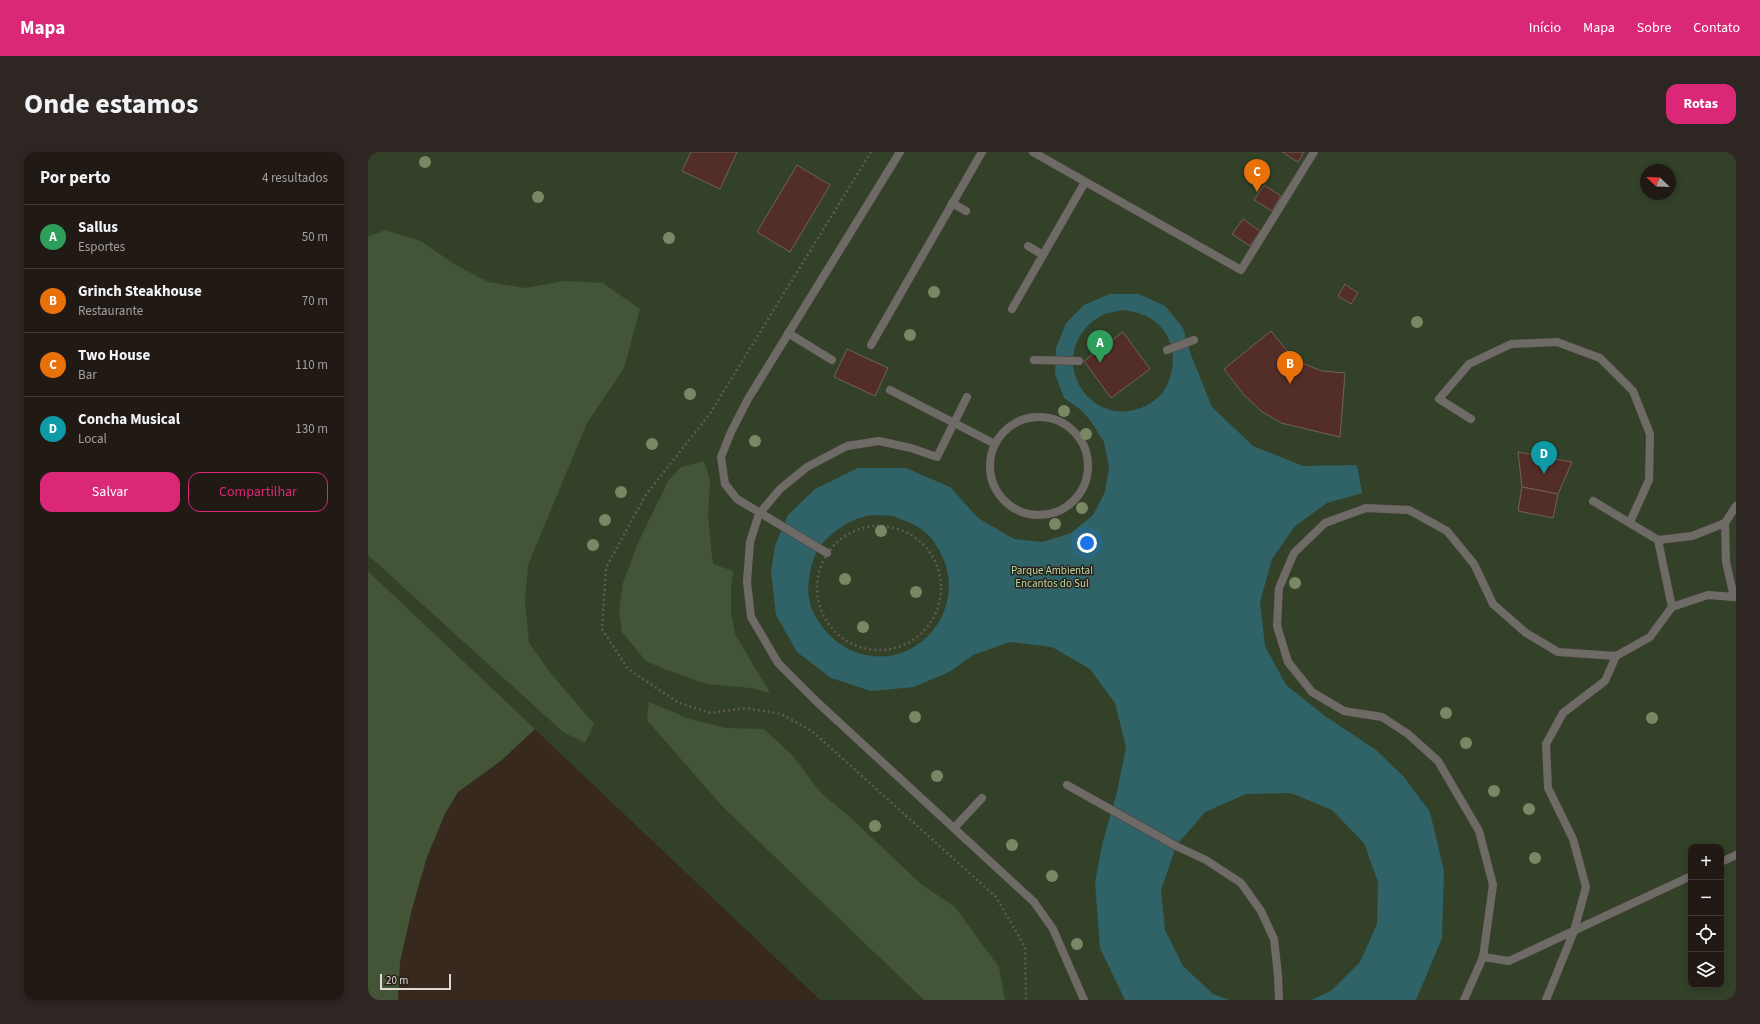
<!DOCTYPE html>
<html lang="pt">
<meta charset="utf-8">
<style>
:root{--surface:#201914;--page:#2d2622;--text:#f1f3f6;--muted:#a2a0a0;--line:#3d3834;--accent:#db2777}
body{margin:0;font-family:"Source Sans 3",sans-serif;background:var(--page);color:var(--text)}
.controls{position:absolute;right:12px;bottom:12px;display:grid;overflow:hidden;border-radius:8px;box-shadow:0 2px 6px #0003}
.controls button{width:36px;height:36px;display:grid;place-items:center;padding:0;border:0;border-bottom:1px solid var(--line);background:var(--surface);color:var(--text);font:20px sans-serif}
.compass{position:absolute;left:1272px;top:12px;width:36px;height:36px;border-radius:50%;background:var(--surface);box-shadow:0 2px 6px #0003;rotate:293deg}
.scale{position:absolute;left:12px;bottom:10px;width:71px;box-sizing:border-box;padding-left:4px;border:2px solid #dfd8d4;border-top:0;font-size:11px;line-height:14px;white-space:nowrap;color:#dfd8d4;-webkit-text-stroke:3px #2b211b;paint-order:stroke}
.you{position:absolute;left:719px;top:391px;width:14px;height:14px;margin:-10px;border:3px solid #fff;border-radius:50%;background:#1a73e8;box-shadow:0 0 0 6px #1a73e833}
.badge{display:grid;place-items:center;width:26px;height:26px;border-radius:50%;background:var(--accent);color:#fff;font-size:13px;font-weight:700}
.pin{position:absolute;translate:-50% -33px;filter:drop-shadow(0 1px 2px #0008)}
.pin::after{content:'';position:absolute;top:21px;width:14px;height:12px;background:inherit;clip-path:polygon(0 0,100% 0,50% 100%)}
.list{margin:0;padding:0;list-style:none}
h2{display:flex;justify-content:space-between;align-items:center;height:52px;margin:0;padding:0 16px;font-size:17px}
h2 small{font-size:13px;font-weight:400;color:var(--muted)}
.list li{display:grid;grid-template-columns:26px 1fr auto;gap:12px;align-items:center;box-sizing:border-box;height:64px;padding:0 16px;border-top:1px solid var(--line)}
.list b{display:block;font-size:15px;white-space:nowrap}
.list p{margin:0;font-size:13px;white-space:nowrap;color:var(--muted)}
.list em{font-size:13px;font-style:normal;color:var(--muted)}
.actions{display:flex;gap:8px;padding:12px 16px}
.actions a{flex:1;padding:9px 0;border:1px solid var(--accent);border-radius:12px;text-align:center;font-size:14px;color:var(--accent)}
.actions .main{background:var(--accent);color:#fff}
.icon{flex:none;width:22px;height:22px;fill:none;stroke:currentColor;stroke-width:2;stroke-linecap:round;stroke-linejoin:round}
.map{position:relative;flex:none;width:1368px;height:848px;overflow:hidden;border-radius:12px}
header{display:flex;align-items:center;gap:24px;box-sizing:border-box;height:56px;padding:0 20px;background:var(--accent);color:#fff}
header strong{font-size:19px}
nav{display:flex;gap:22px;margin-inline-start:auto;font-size:14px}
.intro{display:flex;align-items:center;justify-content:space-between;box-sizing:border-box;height:96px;padding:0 24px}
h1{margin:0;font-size:28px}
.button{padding:10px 18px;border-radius:12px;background:var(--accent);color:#fff;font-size:14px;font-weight:700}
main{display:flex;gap:24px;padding:0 24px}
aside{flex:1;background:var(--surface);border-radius:12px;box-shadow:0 2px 6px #0003}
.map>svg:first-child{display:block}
.built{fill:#38291f}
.green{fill:#334129;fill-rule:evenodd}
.forest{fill:#435536}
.water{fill:#306368;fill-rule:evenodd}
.building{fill:#532e29;stroke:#6f615f}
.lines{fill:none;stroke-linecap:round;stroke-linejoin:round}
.street-casing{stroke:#483e39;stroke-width:9}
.path{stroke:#625954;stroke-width:2.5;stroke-dasharray:2 3;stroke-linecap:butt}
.street{stroke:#6e6b66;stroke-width:8}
.tree{fill:#798764}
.labels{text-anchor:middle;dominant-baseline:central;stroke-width:3;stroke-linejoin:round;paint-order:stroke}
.park-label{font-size:11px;fill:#b8daa0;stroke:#2b211b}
</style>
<header>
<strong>Mapa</strong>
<nav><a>Início</a><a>Mapa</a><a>Sobre</a><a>Contato</a></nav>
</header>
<div class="intro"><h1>Onde estamos</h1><a class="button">Rotas</a></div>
<main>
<aside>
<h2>Por perto<small>4 resultados</small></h2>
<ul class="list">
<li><span class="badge" style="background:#2e9e5b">A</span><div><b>Sallus</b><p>Esportes</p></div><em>50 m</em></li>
<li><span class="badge" style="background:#e8710a">B</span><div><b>Grinch Steakhouse</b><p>Restaurante</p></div><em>70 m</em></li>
<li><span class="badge" style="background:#e8710a">C</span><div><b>Two House</b><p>Bar</p></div><em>110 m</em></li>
<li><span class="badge" style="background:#0f9aa8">D</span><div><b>Concha Musical</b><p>Local</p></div><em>130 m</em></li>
</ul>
<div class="actions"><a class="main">Salvar</a><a>Compartilhar</a></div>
</aside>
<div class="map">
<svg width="1368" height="848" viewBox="0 0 1368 848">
<rect width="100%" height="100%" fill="#2b211b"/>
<path class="built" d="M0 419 167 577 452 848H0Z"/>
<path class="green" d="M0 0H1368V848H452L0 419ZM1278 18H1302V42H1278ZM1323 695H1353V833H1323Z"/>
<g class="forest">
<path d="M17 78 53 89 86 112 120 130 157 136 196 129 235 131 272 157 256 216 219 271 160 413 157 449 161 491 185 524 226 572 217 591 195 580 0 403V85Z"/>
<path d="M336 309 342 328 340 365 345 412 365 419 363 438V460L367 482 402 541 383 536 339 532 296 517 278 509 254 480 251 460 255 431 270 391 300 329 313 315Z"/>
<path d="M0 419 167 577 134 608 90 640 77 662 59 705 44 757 32 810 30 848H0Z"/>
<path d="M281 550 319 566 357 576 396 577 424 603 453 641 484 667 553 732 587 755 631 815 637 848H556L354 654 279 568Z"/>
</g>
<path class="water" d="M742 142H771L797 154 815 176 823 203 844 255 885 294 935 314 989 313 994 341 959 351 927 374 904 407 892 450 897 494 918 533 957 564 1008 598 1036 625 1062 660 1076 719 1074 786 1048 848H943L963 839 992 810 1009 772 1010 730 996 691 964 658 923 641 878 642 837 660 808 694 793 738 797 778 815 814 845 842 861 848H757L732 796 727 730 735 689 749 640 758 595 747 551 722 517 684 495 642 490 605 503 583 519 546 535 503 539 463 526 429 500 408 463 403 420 407 394 420 363 447 337 490 316H538L582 335 610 366 646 387 675 390 703 381 725 363 737 340 741 315 736 290 722 268 713 258 696 246 687 222 688 196 698 171 716 153ZM755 158C761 159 768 160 773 162 805 173 812 208 798 235 793 245 783 252 773 256 725 274 685 218 716 178 721 172 729 165 737 162 743 160 750 159 755 158ZM525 364C534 368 545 371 553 377 564 384 571 397 576 408 589 441 575 479 544 496 539 498 535 501 530 502 494 512 458 491 444 457 437 441 441 417 448 401 456 386 479 368 495 365 504 362 516 364 525 364Z"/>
<g class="building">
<path d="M323 0H369L352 37 314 19Z"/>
<path d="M914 0H936L930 10Z"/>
<path d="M429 13 462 33 422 100 389 80Z"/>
<path d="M896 33 913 44 904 59 886 48Z"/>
<path d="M875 67 892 79 882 94 864 82Z"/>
<path d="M977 132 990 141 983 152 970 144Z"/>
<path d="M903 179 920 200 934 211 954 219 977 221 972 285 913 271 893 259 876 243 856 217Z"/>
<path d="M755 180 782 217 743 246 716 209Z"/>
<path d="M479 197 520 216 507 244 466 225Z"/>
<path d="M1150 300 1204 310 1190 342 1154 335Z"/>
<path d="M1154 335 1190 342 1185 366 1150 359Z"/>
</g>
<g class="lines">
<defs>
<g id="street">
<path d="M665 0 873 118 946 0"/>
<path d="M584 51 598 59"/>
<path d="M660 94 675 103"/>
<path d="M644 157 717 30"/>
<path d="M420 181 464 208"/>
<path d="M503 193 614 0"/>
<path d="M799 198 826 188"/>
<path d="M666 208 711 209"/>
<path d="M522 238 627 292"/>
<path d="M599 245 569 305 543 296 511 289 479 294 439 315 412 337 391 362 382 390 379 430 383 465 410 511 449 550 666 750 685 777 716 848"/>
<circle cx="671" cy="314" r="49"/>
<path d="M1103 267 1071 247 1101 212 1143 192 1189 190 1232 206 1265 239 1282 282 1281 328 1262 370"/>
<path d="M1225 349 1290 388 1324 384 1357 371 1358 410 1366 445 1340 443 1304 455 1290 388"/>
<path d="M1357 371 1368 354"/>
<path d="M459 401 369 347 357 332 353 305 363 280 380 247 532 0"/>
<path d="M699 633 808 694 838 708 873 731 893 759 906 787 910 823 911 848"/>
<path d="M586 676 614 646"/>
<path d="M1353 710 1368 703"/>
<path d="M1115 805 1141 809 1323 724"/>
<path d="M1096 848 1115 805 1125 733 1111 679 1070 609 1040 582 1014 565 976 559 944 540 920 510 909 474 911 436 926 401 957 371 998 356 1041 358 1079 379 1106 412 1125 452 1158 481 1190 500 1248 504 1282 485 1304 455"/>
<path d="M1178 848 1206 779 1218 735 1205 687 1180 636 1178 592 1195 561 1237 529 1248 504"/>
</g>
</defs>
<use href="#street" class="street-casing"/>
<g class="path">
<path d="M503 0 341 263 277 344 238 416 234 477 260 517 311 551 343 561 378 556 413 562 444 579 628 745 657 795 658 848"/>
<circle cx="511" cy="436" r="62"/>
</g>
<use href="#street" class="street"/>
</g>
<g class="tree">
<circle cx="57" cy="10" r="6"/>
<circle cx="170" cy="45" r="6"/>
<circle cx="301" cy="86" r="6"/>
<circle cx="566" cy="140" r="6"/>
<circle cx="1049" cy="170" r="6"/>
<circle cx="542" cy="183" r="6"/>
<circle cx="322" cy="242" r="6"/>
<circle cx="696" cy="259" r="6"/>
<circle cx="718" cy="282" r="6"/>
<circle cx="387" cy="289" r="6"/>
<circle cx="284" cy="292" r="6"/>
<circle cx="253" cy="340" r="6"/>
<circle cx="714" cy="356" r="6"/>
<circle cx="237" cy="368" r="6"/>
<circle cx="687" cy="372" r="6"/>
<circle cx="513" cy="379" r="6"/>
<circle cx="225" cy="393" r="6"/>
<circle cx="477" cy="427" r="6"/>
<circle cx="927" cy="431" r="6"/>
<circle cx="548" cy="440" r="6"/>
<circle cx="495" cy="475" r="6"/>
<circle cx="1078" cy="561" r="6"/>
<circle cx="547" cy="565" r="6"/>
<circle cx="1284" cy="566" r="6"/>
<circle cx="1098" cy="591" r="6"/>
<circle cx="569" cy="624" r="6"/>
<circle cx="1126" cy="639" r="6"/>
<circle cx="1161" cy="657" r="6"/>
<circle cx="507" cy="674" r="6"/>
<circle cx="644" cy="693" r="6"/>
<circle cx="1167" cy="706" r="6"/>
<circle cx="684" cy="724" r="6"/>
<circle cx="709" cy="792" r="6"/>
</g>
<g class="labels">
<g class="park-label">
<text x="684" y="418">Parque Ambiental<tspan x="684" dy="13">Encantos do Sul</tspan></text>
</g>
</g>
</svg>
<div class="controls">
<button>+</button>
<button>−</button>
<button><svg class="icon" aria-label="locate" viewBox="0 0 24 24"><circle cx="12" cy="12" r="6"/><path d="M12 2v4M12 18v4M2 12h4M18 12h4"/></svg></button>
<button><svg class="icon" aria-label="layers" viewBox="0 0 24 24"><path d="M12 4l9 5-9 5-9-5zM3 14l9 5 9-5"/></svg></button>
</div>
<svg class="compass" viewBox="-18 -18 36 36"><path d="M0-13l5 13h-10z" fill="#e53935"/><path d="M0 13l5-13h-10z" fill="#a2a0a0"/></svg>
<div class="scale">20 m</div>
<div class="you"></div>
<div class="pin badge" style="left:732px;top:211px;background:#2e9e5b">A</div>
<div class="pin badge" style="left:922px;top:232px;background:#e8710a">B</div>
<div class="pin badge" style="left:889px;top:40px;background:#e8710a">C</div>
<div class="pin badge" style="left:1176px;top:322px;background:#0f9aa8">D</div>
</div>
</main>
